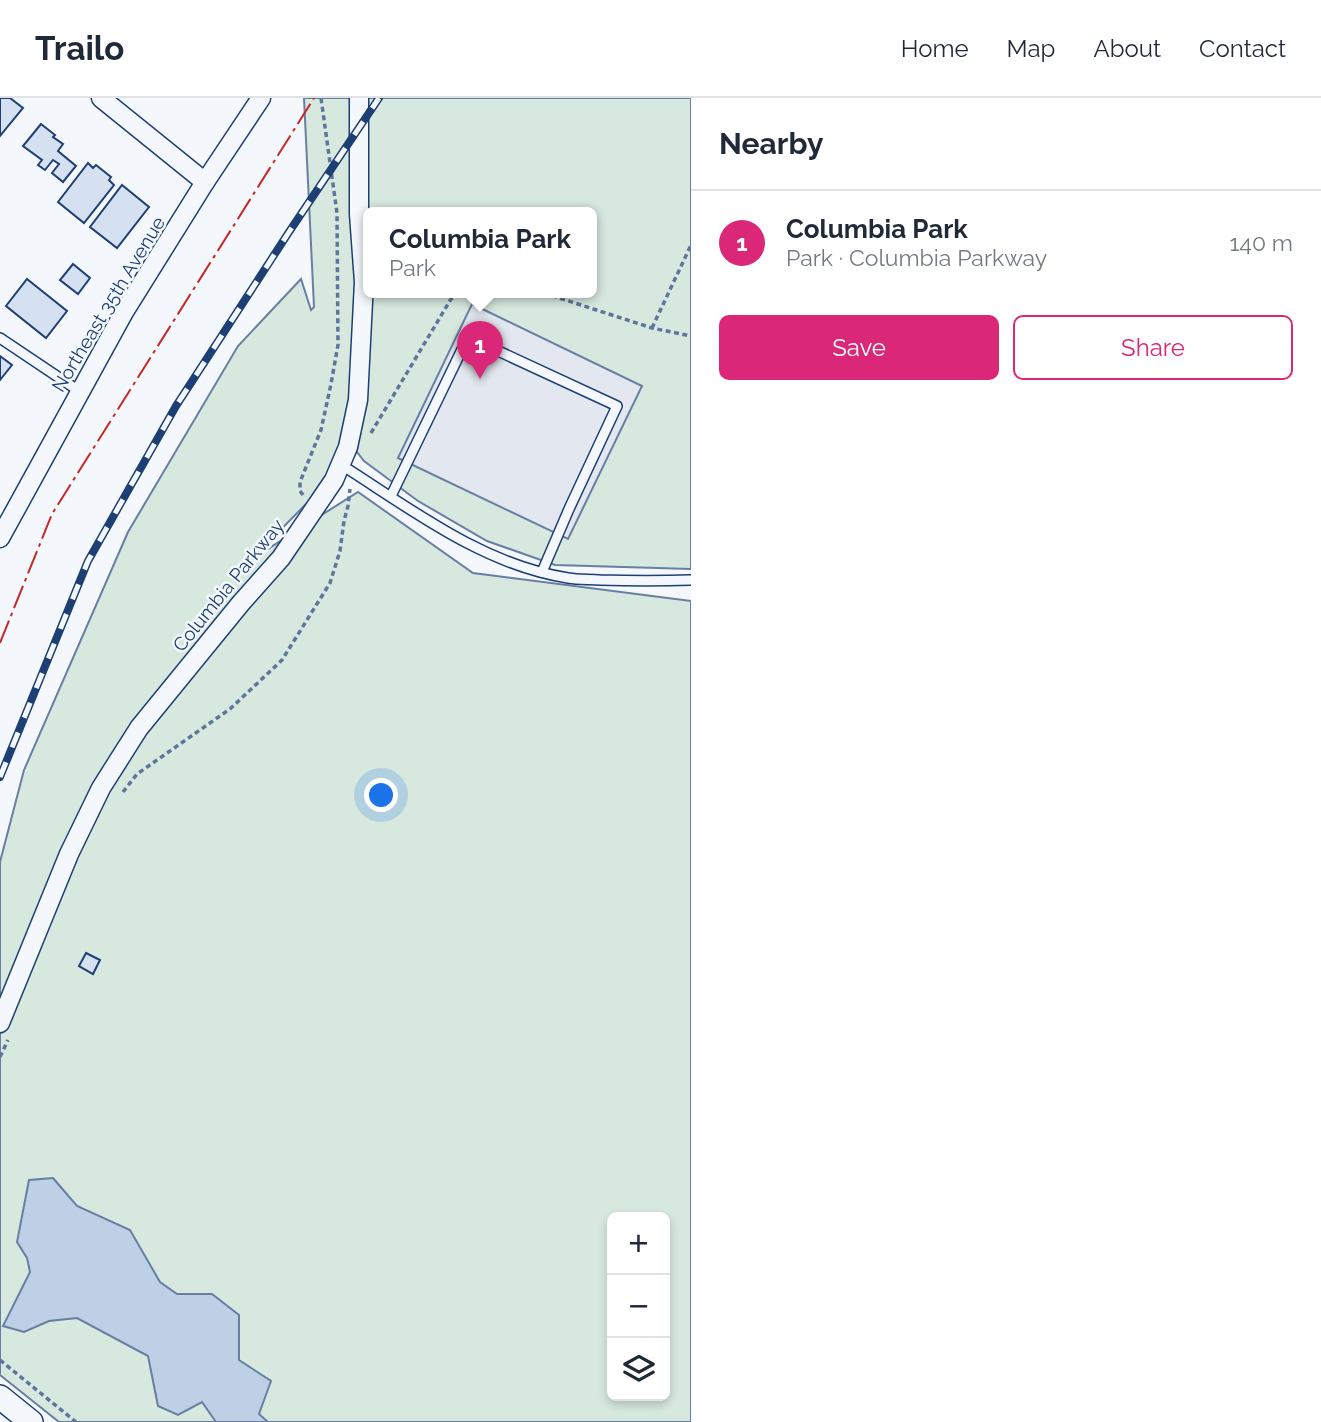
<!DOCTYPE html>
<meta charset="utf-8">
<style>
:root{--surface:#fff;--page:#f2f2f3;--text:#1f2937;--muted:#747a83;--line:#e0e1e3;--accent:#db2777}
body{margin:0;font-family:Raleway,sans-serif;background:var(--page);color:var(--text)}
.controls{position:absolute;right:21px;bottom:21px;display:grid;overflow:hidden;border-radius:10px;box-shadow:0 4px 10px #0003}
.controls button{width:63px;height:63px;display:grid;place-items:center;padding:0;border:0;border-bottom:2px solid var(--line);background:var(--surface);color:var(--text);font:35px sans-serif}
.you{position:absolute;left:382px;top:698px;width:24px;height:24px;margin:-18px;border:5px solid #fff;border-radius:50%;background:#1a73e8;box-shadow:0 0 0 10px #1a73e833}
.badge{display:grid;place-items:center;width:46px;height:46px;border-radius:50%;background:var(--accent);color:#fff;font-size:23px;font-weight:700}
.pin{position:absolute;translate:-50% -58px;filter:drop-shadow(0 2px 4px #0008)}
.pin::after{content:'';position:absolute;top:37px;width:24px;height:21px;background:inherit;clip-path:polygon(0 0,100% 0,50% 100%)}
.popup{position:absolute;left:363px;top:109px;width:234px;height:91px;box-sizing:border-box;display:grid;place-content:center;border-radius:10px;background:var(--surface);filter:drop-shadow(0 2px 5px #0005);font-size:23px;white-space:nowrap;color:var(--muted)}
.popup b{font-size:26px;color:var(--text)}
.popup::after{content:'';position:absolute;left:50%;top:100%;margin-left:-14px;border:14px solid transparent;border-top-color:var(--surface)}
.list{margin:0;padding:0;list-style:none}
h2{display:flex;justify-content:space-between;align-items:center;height:91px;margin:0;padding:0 28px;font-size:30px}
h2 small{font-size:23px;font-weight:400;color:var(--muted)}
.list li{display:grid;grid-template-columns:46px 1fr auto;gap:21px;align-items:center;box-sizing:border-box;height:105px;padding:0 28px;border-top:2px solid var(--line)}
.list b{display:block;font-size:26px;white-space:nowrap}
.list p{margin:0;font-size:23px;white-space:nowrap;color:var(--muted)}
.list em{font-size:23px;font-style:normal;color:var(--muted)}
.actions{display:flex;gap:14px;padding:21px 28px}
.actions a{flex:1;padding:16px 0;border:2px solid var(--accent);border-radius:10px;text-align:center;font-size:24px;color:var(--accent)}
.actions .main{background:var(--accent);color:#fff}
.icon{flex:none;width:38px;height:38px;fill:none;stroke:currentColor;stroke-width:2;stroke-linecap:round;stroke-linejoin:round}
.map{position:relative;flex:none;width:691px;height:1324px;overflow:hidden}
header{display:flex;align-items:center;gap:42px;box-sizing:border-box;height:98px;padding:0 35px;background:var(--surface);border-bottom:2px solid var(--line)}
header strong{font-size:33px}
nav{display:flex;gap:38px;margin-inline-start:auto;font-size:24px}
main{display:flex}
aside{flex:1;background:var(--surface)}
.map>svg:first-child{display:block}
.green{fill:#d7e8df;stroke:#687fa3;stroke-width:2;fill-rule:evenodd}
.parking{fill:#e3e8f0;stroke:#687fa3;stroke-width:2}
.water{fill:#bed0e5;stroke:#687fa3;stroke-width:2}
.building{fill:#d5e0f0;stroke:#1d3f73;stroke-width:2}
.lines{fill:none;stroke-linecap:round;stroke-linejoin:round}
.service-casing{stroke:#1d3f73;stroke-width:12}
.minor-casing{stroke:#1d3f73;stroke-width:21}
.tertiary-casing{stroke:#1d3f73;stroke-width:26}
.path{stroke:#5e769c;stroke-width:3.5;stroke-dasharray:5 3.5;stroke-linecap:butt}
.service{stroke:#f4f7fb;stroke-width:9}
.minor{stroke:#f4f7fb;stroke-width:18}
.tertiary{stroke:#f4f7fb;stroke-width:23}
.rail-casing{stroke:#1d3f73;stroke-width:8}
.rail{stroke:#f4f7fb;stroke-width:5;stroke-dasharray:16;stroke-linecap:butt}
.power{stroke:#c62828;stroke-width:2;stroke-dasharray:24 5 3.5 5;stroke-linecap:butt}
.labels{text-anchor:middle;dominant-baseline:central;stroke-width:5;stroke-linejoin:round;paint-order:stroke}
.street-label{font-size:19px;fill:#1d3f73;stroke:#f4f7fb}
</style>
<header>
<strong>Trailo</strong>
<nav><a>Home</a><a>Map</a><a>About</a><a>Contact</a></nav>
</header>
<main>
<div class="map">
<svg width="691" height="1324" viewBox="0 0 691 1324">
<rect width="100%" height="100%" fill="#f4f7fb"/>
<path class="green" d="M304 0H691V471L555 467 487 443 418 403 364 363 357 354 252 461 358 394 473 475 691 503V1324H59L0 1277V764L24 672 128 434 238 248 301 181 311 212 314 209ZM368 115H592V195H368ZM612 1119H665V1298H612Z"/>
<path class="parking" d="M472 206 642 288 568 441 398 360Z"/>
<path class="water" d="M53 1080 77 1108 130 1132 160 1184 177 1196H212L239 1217V1262L271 1283 259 1316 268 1324H216L202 1304 178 1317 158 1308 148 1258 77 1220 49 1223 24 1234 3 1228 30 1174 27 1160 17 1144 29 1082Z"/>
<g class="building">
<path d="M0 0H10L23 10 0 38Z"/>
<path d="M41 26 55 37 53 39 63 46 58 53 76 68 63 84 52 75 59 66 53 62 45 72 38 67 42 62 23 48Z"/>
<path d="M88 65 93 70 96 67 111 79 109 82 114 87 84 125 58 104Z"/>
<path d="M122 87 149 109 117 150 90 129Z"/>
<path d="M73 166 90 180 78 196 60 182Z"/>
<path d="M27 181 67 213 46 240 6 208Z"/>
<path d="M0 258 12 267 0 282Z"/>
<path d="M86 855 100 862 93 876 79 868Z"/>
</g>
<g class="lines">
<defs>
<g id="service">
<path d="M0 240 79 293"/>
<path d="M340 366C411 411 483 467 568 480 579 482 590 481 600 482 631 483 661 483 691 482"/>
<path d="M391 398 468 239 617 308 569 411 542 474"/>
</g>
<g id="minor">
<path d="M101 0 205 84"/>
<path d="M0 440 124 214 205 84 261 0"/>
<path d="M0 925 69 756 101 690 139 630 241 505 281 460 334 382 348 349 358 302 364 184 359 116V0"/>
</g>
<path id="tertiary" d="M0 1299 31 1324"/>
</defs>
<use href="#service" class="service-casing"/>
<use href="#minor" class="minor-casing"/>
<use href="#tertiary" class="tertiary-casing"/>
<g class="path">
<path d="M544 195 652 230 691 238"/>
<path d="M652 230 691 147"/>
<path d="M371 335 451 201 459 195"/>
<path d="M303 397 300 393V384L321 332 331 286 338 247 337 115 321 0"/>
<path d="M123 694 137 676 230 611 282 562 330 485 340 453 344 423 348 408 350 391"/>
<path d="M0 959 8 942"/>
<path d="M0 1262 76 1324"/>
</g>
<use href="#service" class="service"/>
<use href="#minor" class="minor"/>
<use href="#tertiary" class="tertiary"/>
<defs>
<path id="rail" d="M0 679 88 463 176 308 289 134 379 0"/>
</defs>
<use href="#rail" class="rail-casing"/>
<use href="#rail" class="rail"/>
<path class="power" d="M0 545 52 416 314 0"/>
</g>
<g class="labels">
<g class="street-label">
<text transform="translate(108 206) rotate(-59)">Northeast 35th Avenue</text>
<text transform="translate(228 487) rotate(-51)">Columbia Parkway</text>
</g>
</g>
</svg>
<div class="controls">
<button>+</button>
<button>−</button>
<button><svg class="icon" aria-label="layers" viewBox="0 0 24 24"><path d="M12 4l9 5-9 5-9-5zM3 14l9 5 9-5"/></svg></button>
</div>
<div class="you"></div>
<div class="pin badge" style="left:480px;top:281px">1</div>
<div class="popup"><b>Columbia Park</b>Park</div>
</div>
<aside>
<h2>Nearby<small></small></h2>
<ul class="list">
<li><span class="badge">1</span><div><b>Columbia Park</b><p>Park · Columbia Parkway</p></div><em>140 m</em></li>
</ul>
<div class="actions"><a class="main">Save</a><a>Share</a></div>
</aside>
</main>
